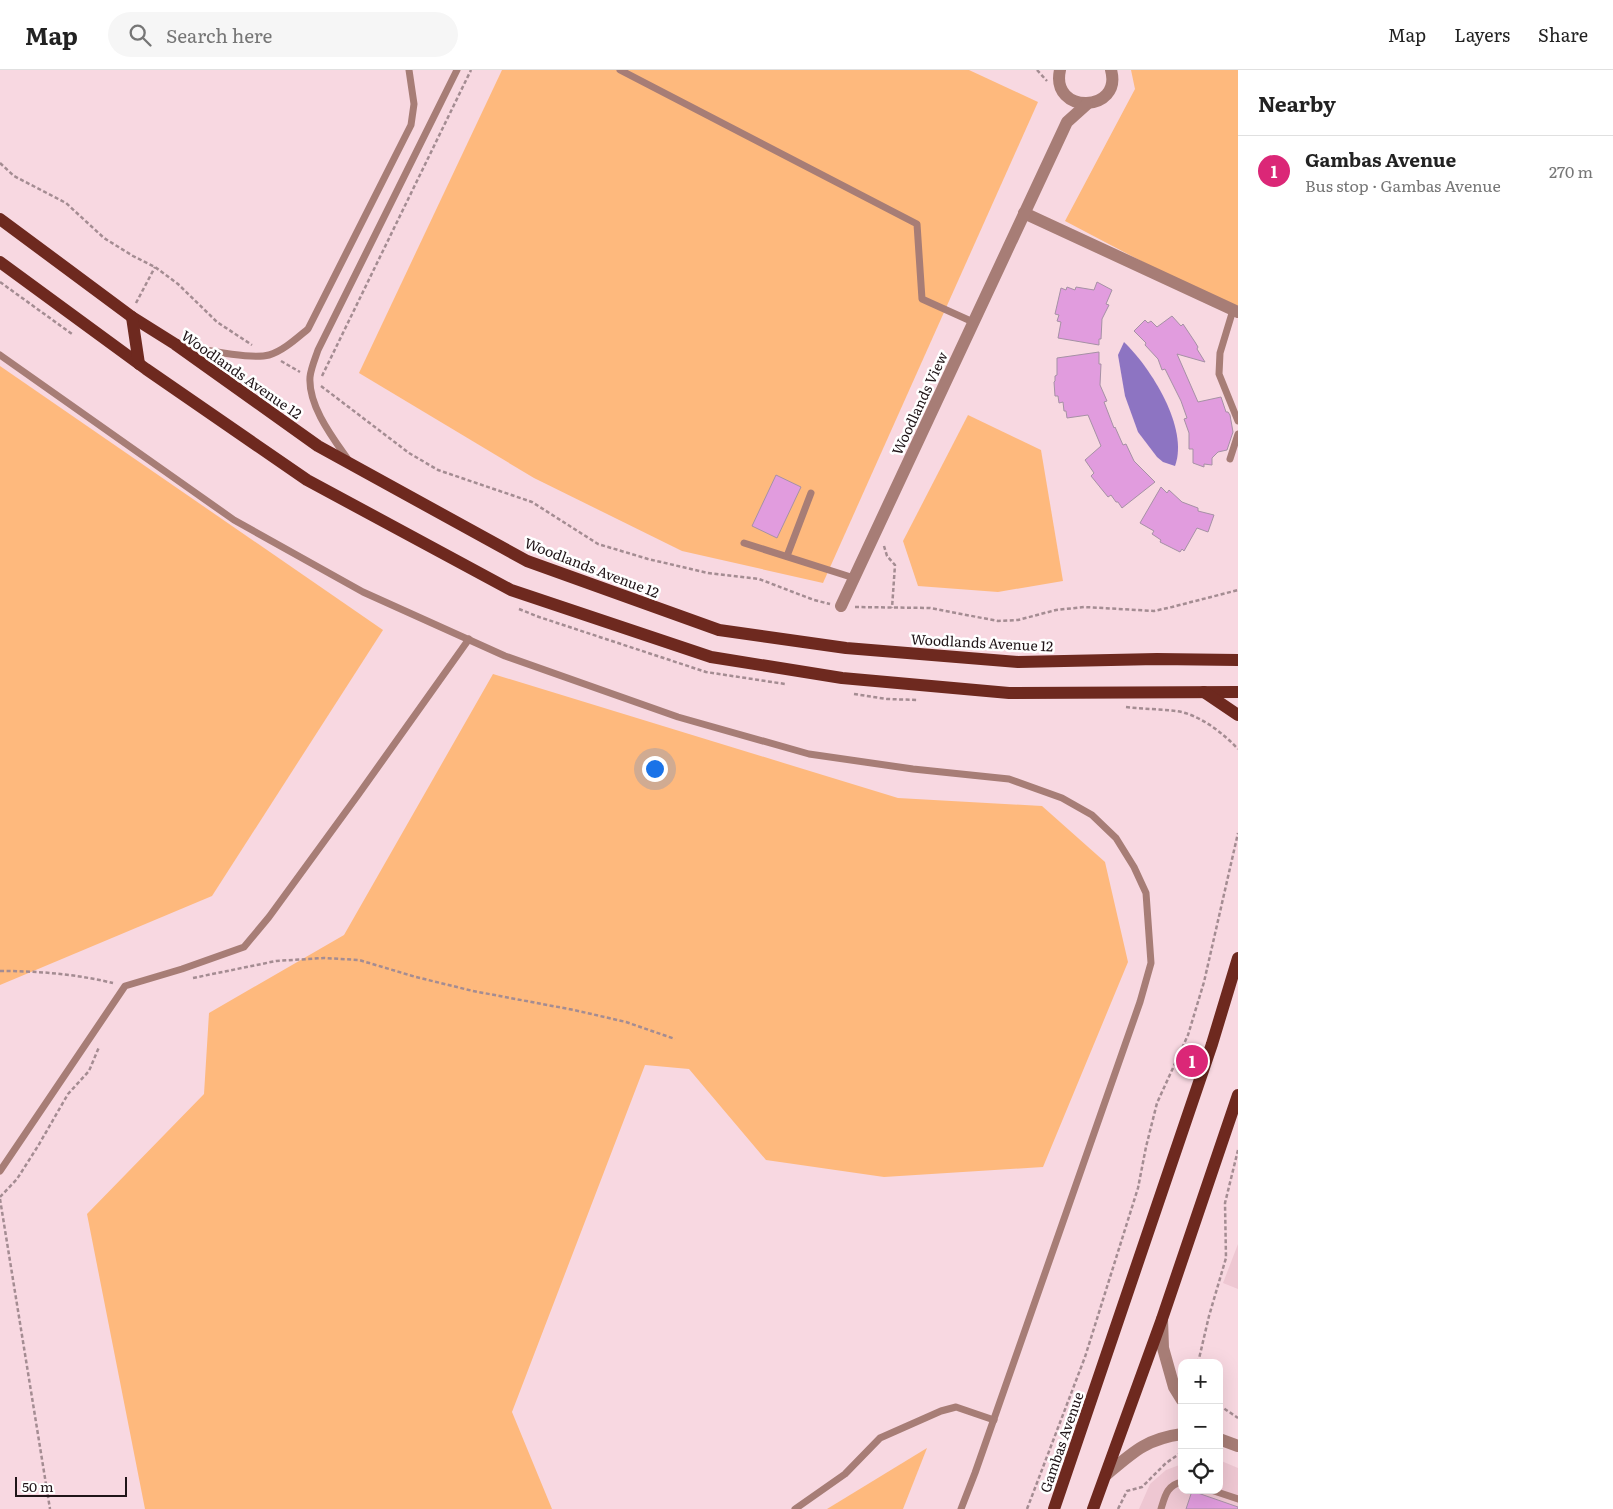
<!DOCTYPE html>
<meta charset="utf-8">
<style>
:root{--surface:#fff;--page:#f6f6f6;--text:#222;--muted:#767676;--line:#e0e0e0;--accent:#db2777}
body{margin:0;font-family:Literata,serif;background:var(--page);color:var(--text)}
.controls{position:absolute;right:15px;bottom:15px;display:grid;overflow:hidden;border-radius:10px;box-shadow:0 5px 20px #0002}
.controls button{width:45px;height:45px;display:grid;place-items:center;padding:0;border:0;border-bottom:1px solid var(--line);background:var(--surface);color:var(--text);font:25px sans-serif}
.scale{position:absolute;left:15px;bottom:12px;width:112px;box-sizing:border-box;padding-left:5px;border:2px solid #201518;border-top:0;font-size:14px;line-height:18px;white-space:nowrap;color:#201518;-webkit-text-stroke:4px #fff;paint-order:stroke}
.you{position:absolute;left:654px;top:698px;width:18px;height:18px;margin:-12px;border:4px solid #fff;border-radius:50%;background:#1a73e8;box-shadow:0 0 0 8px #1a73e833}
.badge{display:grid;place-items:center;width:32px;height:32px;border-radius:50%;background:var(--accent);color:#fff;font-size:16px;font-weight:700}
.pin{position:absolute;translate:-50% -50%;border:2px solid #fff;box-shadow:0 1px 5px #0006}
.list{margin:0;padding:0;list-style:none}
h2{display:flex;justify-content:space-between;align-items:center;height:65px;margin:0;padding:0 20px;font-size:21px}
h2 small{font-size:16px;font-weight:400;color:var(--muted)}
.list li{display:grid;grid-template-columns:32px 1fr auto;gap:15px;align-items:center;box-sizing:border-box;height:70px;padding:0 20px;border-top:1px solid var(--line)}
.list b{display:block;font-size:19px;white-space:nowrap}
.list p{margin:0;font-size:16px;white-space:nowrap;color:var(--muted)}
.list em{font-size:16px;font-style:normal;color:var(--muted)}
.icon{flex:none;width:28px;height:28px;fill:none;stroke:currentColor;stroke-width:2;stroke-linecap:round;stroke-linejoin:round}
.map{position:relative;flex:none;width:1238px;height:1439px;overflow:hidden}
header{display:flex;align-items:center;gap:30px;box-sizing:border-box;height:70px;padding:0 25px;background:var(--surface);border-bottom:1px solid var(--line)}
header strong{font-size:24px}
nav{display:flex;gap:28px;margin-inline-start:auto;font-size:18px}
.search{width:350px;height:45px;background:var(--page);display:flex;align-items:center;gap:12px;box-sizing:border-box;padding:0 18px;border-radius:28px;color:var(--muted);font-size:19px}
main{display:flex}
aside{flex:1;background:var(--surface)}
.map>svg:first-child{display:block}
.built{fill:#eec7d2}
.green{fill:#feb97d}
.water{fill:#8d74c2}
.building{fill:#e19cde;stroke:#a691a5}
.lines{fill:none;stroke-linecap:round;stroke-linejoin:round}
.path{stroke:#a48c92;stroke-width:2.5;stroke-dasharray:4 2.5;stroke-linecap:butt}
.lane{stroke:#a77d76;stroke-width:7}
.street{stroke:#a77d76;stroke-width:12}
.primary{stroke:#6e291f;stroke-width:12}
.labels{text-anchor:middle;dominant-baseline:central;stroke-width:5;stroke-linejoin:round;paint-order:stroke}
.street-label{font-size:14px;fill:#201518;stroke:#fff}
</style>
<header>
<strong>Map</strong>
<div class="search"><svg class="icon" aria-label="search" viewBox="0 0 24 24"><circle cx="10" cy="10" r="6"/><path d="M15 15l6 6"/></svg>Search here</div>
<nav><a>Map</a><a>Layers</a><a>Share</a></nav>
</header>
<main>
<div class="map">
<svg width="1238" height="1439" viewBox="0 0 1238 1439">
<rect width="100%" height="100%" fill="#f8d8e1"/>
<g class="built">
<path d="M1238 1174V1219L1223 1213Z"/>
<path d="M1219 1390 1238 1398V1439H1139L1150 1414 1166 1400 1182 1394V1420H1219Z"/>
</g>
<g class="green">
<path d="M502 0H969L1038 32 823 513 682 481 534 408 359 303Z"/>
<path d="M1131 0H1238V242L1065 151 1135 19Z"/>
<path d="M0 296 383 560 212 826 0 915Z"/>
<path d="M968 345 1041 380 1063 511 998 522 918 516 903 471Z"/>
<path d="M493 604 898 728 1042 736 1105 792 1128 892 1043 1097 884 1107 766 1090 689 999 645 995 512 1342 552 1439H145L87 1144 204 1024 209 943 344 865Z"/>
<path d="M927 1378 903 1439H827Z"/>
</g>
<path class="water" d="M1124 272C1151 298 1189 358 1175 396L1163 392 1157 387 1138 362 1125 326 1118 285Z"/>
<g class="building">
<path d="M1097 212 1112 220 1106 234 1109 235 1102 249 1101 269H1099V275L1058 268 1061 252 1057 251 1059 245 1055 244 1061 218 1066 220 1067 217 1075 220 1076 217 1094 220Z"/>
<path d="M1172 246 1181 256 1183 254 1195 272 1198 277 1197 279 1205 292 1177 284 1198 332 1221 327 1226 342H1228L1230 345 1233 362 1227 380 1218 382 1212 388V395L1204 394V397L1193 393V379H1189V363L1184 349 1187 348 1181 331 1165 299 1162 300 1158 289 1145 275 1146 273 1134 261 1145 250 1148 253 1151 251 1157 257Z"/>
<path d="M1099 282V294H1101L1100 315 1107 331 1104 332 1114 358 1115 357 1123 375 1126 374 1134 391 1155 412 1122 438 1118 432H1116L1111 425 1108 427 1091 406 1094 403 1085 390 1101 376 1088 345 1067 348 1066 341H1064L1063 332 1059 333 1058 326H1055L1054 312 1055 311V306L1057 305V288Z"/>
<path d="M776 405 801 417 777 468 752 456Z"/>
<path d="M1161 417 1167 423 1169 420 1182 432 1198 438V441L1214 445 1208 462 1197 458 1184 481 1182 479 1180 482 1160 472 1161 470 1152 464 1154 461 1140 453Z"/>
<path d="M1192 1421 1238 1437V1439H1186Z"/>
</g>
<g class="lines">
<g class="path">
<path d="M1037 0 1047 11"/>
<path d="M0 93 14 106 66 133 104 168 133 186 155 197 178 214 217 252 252 275"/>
<path d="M0 212 72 264"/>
<path d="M136 233 155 197"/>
<path d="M281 291 300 302"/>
<path d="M322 306 471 0"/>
<path d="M321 316 409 383 438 400 532 432 598 474 648 489 708 503 759 509 814 530 830 534"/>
<path d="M884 476 887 486 895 495 892 538"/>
<path d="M855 537 930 538 998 551 1018 550 1056 540 1084 537 1154 541 1172 537 1238 520"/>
<path d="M519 539 539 547 706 602 785 614"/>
<path d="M854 624 887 629 918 630"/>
<path d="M1126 637C1143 639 1160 639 1176 641 1199 644 1223 663 1238 679"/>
<path d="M0 901C39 901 75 904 113 913"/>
<path d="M193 908 276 891 324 888 359 890 416 907 473 921 574 940 626 952 675 969"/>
<path d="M0 1127 17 1109 38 1076 68 1024 89 1001 99 977"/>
<path d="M0 1129 50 1439"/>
<path d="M1198 1293 1209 1246 1226 1188 1225 1133 1238 1080"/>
<path d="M1219 1335 1238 1348"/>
<path d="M1027 1439 1085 1287 1138 1118 1146 1077 1157 1033 1188 965 1204 912 1238 763"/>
<path d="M1118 1439 1127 1421 1142 1417 1166 1393 1182 1382"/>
</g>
<g class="lane">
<path d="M620 0 917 154 922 229 973 252"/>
<path d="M1233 240 1220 283 1219 304 1238 351"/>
<path d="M180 275C201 279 250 290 269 285 283 281 297 268 308 259L411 55 414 34 409 0"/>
<path d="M0 285 234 450 363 522 505 586 678 647 809 684 913 699 1009 709 1062 728 1092 745 1116 768 1134 797 1146 823 1151 893 1140 932 975 1403 961 1439"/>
<path d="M1230 389 1238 364"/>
<path d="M349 391C333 368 308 336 310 307 311 298 315 289 318 280L457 0"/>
<path d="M744 473 854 508"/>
<path d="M787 486 811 423"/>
<path d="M0 1101 125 916 182 899 244 877 269 847 358 725 469 569"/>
<path d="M1211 1420 1238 1429"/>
<path d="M795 1439 845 1404 880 1368 941 1341 956 1337 994 1350"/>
<path d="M1161 1439C1165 1426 1167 1415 1182 1412"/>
</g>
<g class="street">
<path d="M1060 0C1050 45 1123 43 1111 0"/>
<path d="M1024 143 1238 242"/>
<path d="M841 536 1067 52 1087 34"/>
<path d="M1162 1249 1163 1278 1174 1317 1182 1330"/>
<path d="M1219 1369 1238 1376"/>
<path d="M1106 1405C1133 1382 1146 1369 1182 1364"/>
</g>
<g class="primary">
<path d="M0 149 132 247 175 274 318 376 527 491 719 560 846 578 1018 592 1157 589 1238 590"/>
<path d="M0 192 146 299 307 410 511 520 711 587 842 608 1009 623 1238 622"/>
<path d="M132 247 139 294"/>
<path d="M1204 622 1238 645"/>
<path d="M1054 1439 1212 974 1238 888"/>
<path d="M1093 1439 1162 1249 1238 1025"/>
</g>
</g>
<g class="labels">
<g class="street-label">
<text transform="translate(242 304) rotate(35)">Woodlands Avenue 12</text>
<text transform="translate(919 333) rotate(-65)">Woodlands View</text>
<text transform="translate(592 497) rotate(21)">Woodlands Avenue 12</text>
<text transform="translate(982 572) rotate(3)">Woodlands Avenue 12</text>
<text transform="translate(1061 1372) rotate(-71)">Gambas Avenue</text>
</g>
</g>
</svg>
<div class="controls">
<button>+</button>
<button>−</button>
<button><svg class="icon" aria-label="locate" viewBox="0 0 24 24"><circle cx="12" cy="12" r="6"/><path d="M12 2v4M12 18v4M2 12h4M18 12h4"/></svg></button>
</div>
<div class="scale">50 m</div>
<div class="you"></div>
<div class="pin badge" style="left:1192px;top:991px">1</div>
</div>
<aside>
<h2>Nearby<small></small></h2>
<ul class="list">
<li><span class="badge">1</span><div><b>Gambas Avenue</b><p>Bus stop · Gambas Avenue</p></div><em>270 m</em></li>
</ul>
</aside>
</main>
